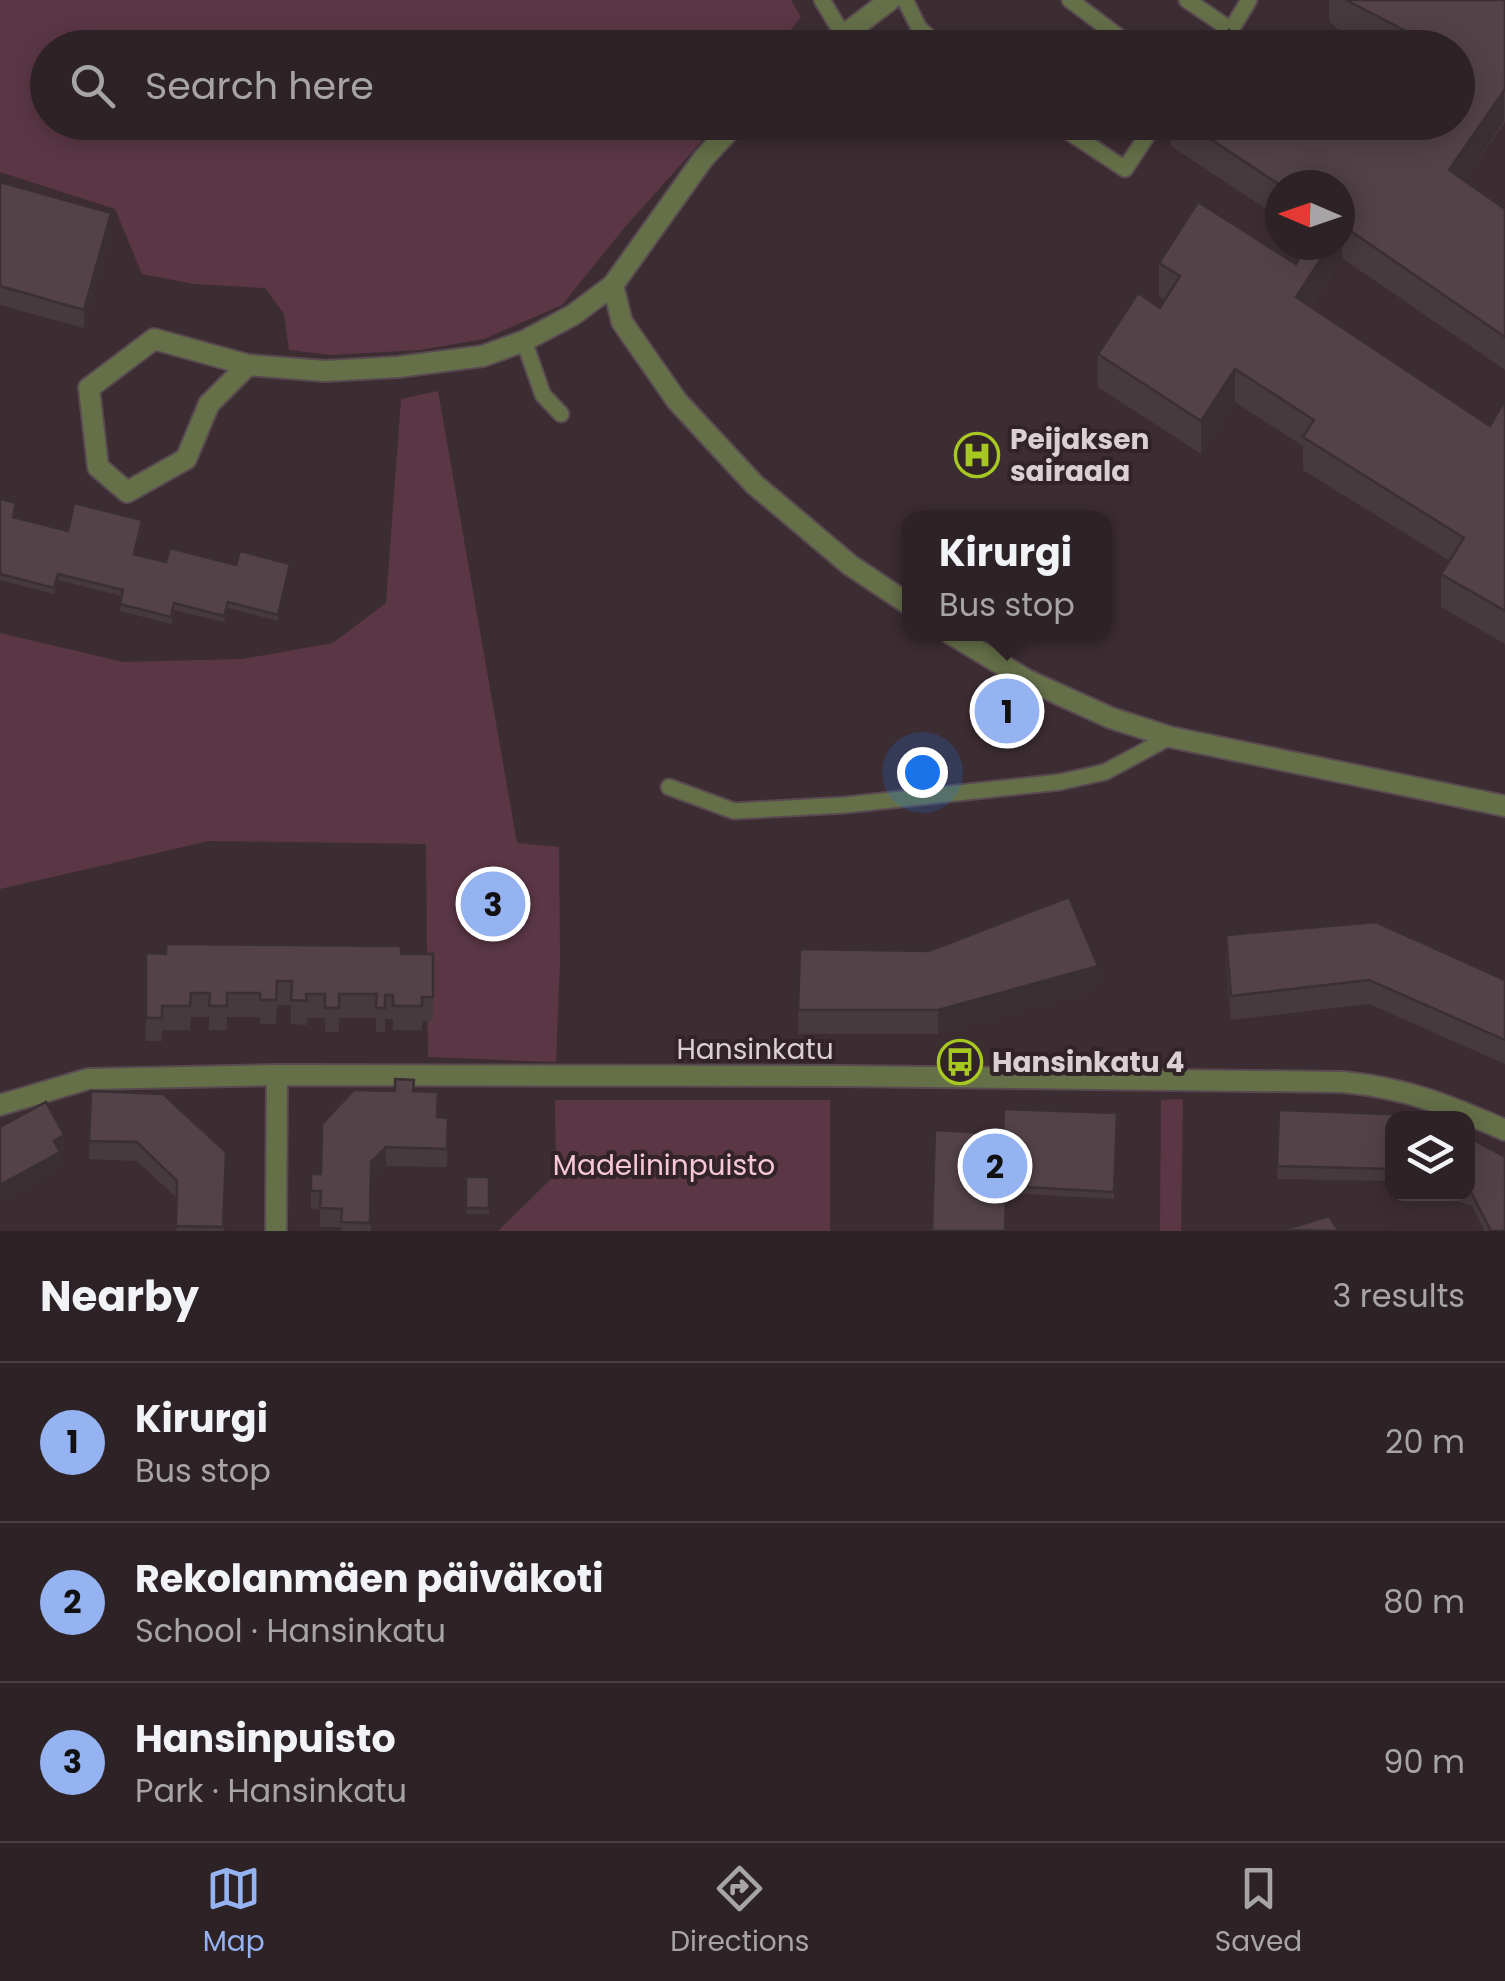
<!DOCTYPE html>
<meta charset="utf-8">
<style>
:root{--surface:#2d2226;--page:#352a2e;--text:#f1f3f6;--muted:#a7a4a7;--line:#483f43;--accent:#95b2f1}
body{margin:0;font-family:Poppins,sans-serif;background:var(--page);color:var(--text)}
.controls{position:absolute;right:30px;bottom:30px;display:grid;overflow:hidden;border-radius:20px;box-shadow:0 5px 25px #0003}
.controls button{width:90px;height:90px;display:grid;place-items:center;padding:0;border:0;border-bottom:2px solid var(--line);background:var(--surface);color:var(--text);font:50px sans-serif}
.compass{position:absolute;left:1265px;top:170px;width:90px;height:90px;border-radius:50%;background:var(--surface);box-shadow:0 5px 25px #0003;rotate:272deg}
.you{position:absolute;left:922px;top:772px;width:35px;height:35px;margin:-25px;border:8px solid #fff;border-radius:50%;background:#1a73e8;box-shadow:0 0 0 15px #1a73e833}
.badge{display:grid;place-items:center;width:65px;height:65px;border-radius:50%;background:var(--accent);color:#111;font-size:32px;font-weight:700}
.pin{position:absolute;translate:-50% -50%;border:5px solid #fff;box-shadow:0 2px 10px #0006}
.popup{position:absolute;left:902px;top:511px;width:210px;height:130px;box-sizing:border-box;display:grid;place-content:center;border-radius:20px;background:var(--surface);filter:drop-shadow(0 2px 8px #0005);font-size:32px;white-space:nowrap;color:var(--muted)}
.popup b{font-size:38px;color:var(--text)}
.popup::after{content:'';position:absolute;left:50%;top:100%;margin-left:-20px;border:20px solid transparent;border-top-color:var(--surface)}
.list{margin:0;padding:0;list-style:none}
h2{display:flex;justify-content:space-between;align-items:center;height:130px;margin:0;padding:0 40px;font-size:42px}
h2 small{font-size:32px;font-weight:400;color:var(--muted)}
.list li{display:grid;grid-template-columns:65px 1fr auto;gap:30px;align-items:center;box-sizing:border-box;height:160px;padding:0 40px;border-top:2px solid var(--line)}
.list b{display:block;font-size:38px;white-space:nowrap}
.list p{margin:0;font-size:32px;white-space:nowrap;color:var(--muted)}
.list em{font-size:32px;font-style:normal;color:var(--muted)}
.icon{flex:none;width:55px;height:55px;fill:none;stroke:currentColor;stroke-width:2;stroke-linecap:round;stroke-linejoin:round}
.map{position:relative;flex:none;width:1505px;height:1231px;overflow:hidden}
.search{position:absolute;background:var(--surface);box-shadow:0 5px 25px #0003;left:30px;right:30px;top:30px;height:110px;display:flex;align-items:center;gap:25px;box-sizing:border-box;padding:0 35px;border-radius:55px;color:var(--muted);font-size:38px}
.sheet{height:610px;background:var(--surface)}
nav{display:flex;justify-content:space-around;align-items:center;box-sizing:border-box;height:140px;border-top:2px solid var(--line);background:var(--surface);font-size:28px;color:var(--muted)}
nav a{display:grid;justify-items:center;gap:5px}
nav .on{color:var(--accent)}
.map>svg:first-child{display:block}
.green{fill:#5b3746}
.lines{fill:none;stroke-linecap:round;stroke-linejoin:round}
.lane-casing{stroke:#584a50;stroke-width:19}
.street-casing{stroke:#584a50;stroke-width:24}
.lane{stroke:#657049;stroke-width:15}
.street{stroke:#657049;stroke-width:20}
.wall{fill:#473a3f}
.shaded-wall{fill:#3a2f33}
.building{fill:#534349;stroke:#3a2f33;stroke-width:2.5}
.labels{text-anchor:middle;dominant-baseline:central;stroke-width:8;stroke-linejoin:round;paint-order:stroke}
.poi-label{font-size:28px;font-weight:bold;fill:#dad0d4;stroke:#322329;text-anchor:start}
.street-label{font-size:28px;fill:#dad0d4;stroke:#322329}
.park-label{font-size:28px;fill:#f7c6d9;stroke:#322329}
</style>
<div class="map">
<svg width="1505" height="1231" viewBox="0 0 1505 1231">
<rect width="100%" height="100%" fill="#3c2d33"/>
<g class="green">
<path d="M0 0H791L801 17 777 48H48V122L718 123 625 227 562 305 484 339 420 350 331 355 289 350 284 314 265 288 194 284 142 274 115 209 0 172Z"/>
<path d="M438 391 517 843 559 847 560 961 556 1062 428 1057 426 844 209 841 0 889V633L123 662 242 659 333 643 386 603 401 399Z"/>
<path d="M1183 1099 1181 1231H1160L1161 1100Z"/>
<path d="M555 1100H830V1231H498L556 1174Z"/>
</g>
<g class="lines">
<defs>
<g id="lane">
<path d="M822 0 843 35"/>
<path d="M905 0 919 28 941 48"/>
<path d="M1070 0 1134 48"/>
<path d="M1187 0 1231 30 1249 0"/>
<path d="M1054 122 1125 169 1156 122"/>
<path d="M524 341 543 395 561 414"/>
<path d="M669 787 734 811 845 805 1060 782 1105 772 1170 737"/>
</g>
<g id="street">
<path d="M827 48 890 0"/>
<path d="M613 285 622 322 677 401 754 484 850 565 910 605"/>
<path d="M248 365 209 404 186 459 127 492 98 467 89 388 154 339 248 365 325 371 398 367 483 356 524 341 573 315 613 285 703 159 737 122"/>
<path d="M951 634 1027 680 1111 718 1170 737 1505 806"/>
<path d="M0 1105 88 1079 277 1075 843 1076 1343 1082C1407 1088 1447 1105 1505 1130"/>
<path d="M276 1231 277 1075"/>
</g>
</defs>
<use href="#lane" class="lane-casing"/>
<use href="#street" class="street-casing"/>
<use href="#lane" class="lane"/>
<use href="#street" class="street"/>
</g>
<g class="wall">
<path d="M1329 0H1505V122L1464 180 1505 209V370L1342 258 1311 307 1490 426 1505 400V644L1441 607V574L1450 561 1303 470V446L1235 402 1201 454 1098 387V354L1160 308 1165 300 1159 296V263L1296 264 1340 245V185H1280V218L1171 146V122H1458V48H1374L1336 28 1329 21Z"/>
<path d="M0 182 111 232 84 328 0 305Z"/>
<path d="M0 499 16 510 14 518 68 531 142 527 135 554 166 562 236 565 290 570 278 621 228 608 224 622 174 610 171 624 120 611 122 596 58 580 54 594 0 580Z"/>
<path d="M991 708 1013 720 1009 726 991 715Z"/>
<path d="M1226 935 1505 980V1064L1369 1004 1231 1020 1226 958Z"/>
<path d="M146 953 433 954V1021H422V1030H393V1019H385V1032H376V1018H339V1032H325V1018H307V1025L291 1024V1005H277L276 1024H260V1017H227V1030H209V1017H191L190 1030H162V1041H146Z"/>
<path d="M1098 990 938 1034H798V1010Z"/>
<path d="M91 1091 226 1152 224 1231H176L177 1198 137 1161 89 1159Z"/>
<path d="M414 1091 438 1117 448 1118 447 1167 386 1166 371 1181V1231H341V1227H320V1210L311 1209V1174H321Z"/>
<path d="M1279 1110 1392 1118V1181L1277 1179Z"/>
<path d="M1117 1113 1114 1199 1006 1193 1003 1134Z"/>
<path d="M1468 1137 1505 1231H1485L1472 1206 1436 1194H1468Z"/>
<rect x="466" y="1177" width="23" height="37"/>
</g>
<g class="shaded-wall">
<path d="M1504 88V121L1449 202V170Z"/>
<path d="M111 213V232L84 328V310Z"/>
<path d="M1342 225V258L1296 329V297L1330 245H1340V229Z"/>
<path d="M1235 369V402L1201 454V421Z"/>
<path d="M290 564V570L278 621V615Z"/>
<path d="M1098 966V990L938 1034V1010Z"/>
<path d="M64 1135V1154L60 1156V1170L0 1203V1185L54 1141Z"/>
<path d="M386 1147V1166L371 1181 370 1231 371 1162Z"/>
</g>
<g class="building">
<path d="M1346 0H1505V89L1449 170 1505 209V337L1342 225 1340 229V185H1280L1185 122H1458V48H1416L1421 39Z"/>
<path d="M1229 30 1257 48H1216Z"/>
<path d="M0 182 111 213 84 310 0 286Z"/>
<path d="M1198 202 1296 264 1308 245H1330L1296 297 1490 426 1505 400V611L1441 574 1464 538 1303 437 1314 420 1235 369 1201 421 1098 354 1138 293 1160 308 1180 276 1159 263Z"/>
<path d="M0 499 16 503 13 517 68 531 74 503 142 520 134 554 166 562 170 548 236 565 240 551 290 564 278 615 228 602 224 616 174 603 171 617 120 604 123 590 58 574 54 588 0 574Z"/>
<path d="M994 702 1013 713 1009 719 991 708Z"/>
<path d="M1069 897 1098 966 938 1010H798L800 949 929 951Z"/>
<path d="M1376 922 1505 980V1040L1369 980 1231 996 1226 935Z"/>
<path d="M166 944 401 946V954H433V997H422V1006H393V995H385V1008H376L377 994H339V1008H325V994H306L307 1001 291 1000 292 981H277L276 1000H260V993H227V1006H209L210 993H191L190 1006H162V1018H146V953L166 954Z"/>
<path d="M395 1079 414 1080 413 1091 438 1092 437 1117 448 1118 447 1149 386 1147 371 1162 370 1223 341 1222 342 1209 320 1208 321 1191H311V1174H321L322 1124 354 1090 395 1091Z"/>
<path d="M91 1091 163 1094 226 1152 223 1227 176 1226 177 1181 137 1142 89 1141Z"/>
<path d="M46 1102 64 1135 54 1141 60 1152 0 1185V1127Z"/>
<path d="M1004 1109 1117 1113 1114 1192 1006 1186 1005 1231H932L935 1130 1003 1134Z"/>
<path d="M1279 1110 1416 1115V1118H1392V1169L1277 1166Z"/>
<path d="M1468 1137 1505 1157V1231H1491L1472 1194 1468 1192Z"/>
<rect x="466" y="1177" width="23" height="31"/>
<path d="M1329 1216 1339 1231 1283 1230Z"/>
</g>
<defs>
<symbol id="hospital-ring" viewBox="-11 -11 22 22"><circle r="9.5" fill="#322329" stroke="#a6c820" stroke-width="1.5"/><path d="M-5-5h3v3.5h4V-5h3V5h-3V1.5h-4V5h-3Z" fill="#a6c820"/></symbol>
<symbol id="bus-ring" viewBox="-11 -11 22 22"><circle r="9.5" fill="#322329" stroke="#a6c820" stroke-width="1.5"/><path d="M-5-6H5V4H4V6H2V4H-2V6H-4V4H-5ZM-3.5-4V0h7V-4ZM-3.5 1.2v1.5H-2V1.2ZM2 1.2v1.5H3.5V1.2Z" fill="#a6c820"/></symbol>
</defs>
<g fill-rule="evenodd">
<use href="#hospital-ring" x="952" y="430" width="50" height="50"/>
<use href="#bus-ring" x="935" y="1037" width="50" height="50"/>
</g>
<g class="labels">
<g class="poi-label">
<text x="1010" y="439">Peijaksen<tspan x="1010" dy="32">sairaala</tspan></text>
<text x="992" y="1062">Hansinkatu 4</text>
</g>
<g class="street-label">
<text x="755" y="1049">Hansinkatu</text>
</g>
<g class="park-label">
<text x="664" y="1165">Madelininpuisto</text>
</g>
</g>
</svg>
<div class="controls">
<button><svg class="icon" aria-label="layers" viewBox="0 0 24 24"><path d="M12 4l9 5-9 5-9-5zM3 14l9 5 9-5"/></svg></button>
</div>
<svg class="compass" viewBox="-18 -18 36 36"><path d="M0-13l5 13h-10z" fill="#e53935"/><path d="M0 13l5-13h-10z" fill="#a7a4a7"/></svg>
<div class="you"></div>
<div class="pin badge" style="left:1007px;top:711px">1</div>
<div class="popup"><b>Kirurgi</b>Bus stop</div>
<div class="pin badge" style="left:995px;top:1166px">2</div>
<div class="pin badge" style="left:493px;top:904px">3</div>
<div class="search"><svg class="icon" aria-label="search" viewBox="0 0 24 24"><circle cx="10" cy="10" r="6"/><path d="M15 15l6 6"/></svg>Search here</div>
</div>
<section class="sheet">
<h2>Nearby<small>3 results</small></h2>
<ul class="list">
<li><span class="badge">1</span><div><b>Kirurgi</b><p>Bus stop</p></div><em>20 m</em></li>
<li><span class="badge">2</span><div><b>Rekolanmäen päiväkoti</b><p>School · Hansinkatu</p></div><em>80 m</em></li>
<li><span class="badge">3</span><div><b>Hansinpuisto</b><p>Park · Hansinkatu</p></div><em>90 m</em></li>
</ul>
</section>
<nav>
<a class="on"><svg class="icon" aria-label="map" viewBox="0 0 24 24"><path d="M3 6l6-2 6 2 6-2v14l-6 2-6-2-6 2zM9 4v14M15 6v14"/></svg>Map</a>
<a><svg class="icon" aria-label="directions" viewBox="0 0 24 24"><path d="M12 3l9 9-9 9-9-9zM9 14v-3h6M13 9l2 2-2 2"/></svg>Directions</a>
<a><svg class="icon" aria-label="saved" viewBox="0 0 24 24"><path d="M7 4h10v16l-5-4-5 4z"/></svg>Saved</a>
</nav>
